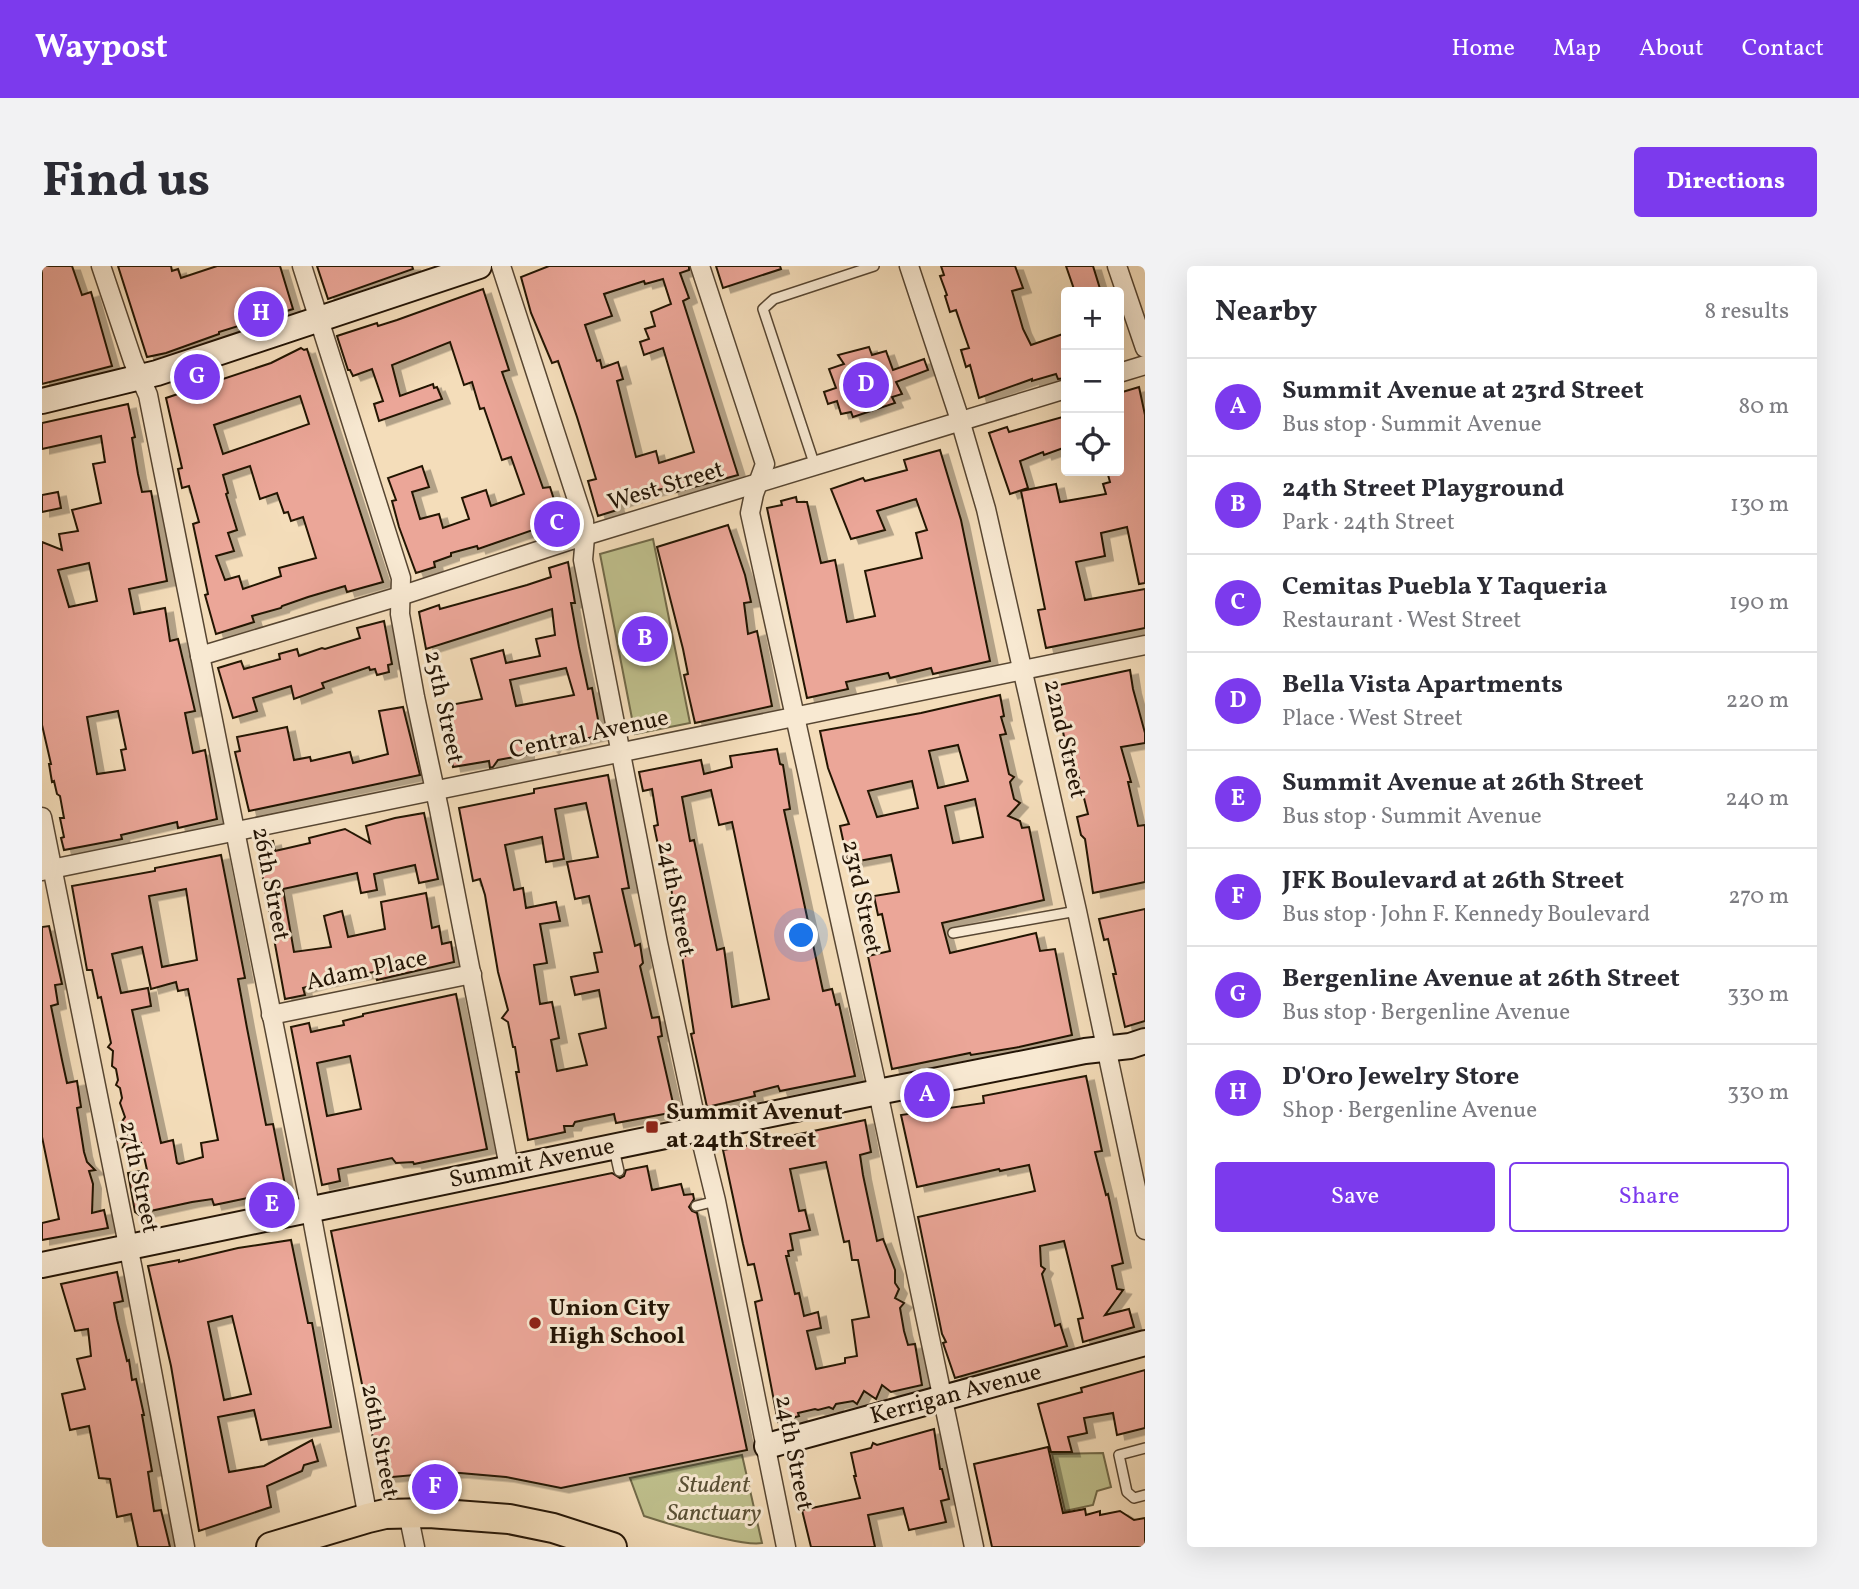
<!DOCTYPE html>
<meta charset="utf-8">
<style>
:root{--surface:#fff;--page:#f2f2f3;--text:#2b2b33;--muted:#7c7c81;--line:#e1e1e2;--accent:#7c3aed}
body{margin:0;font-family:Vollkorn,serif;background:var(--page);color:var(--text)}
.controls{position:absolute;right:21px;top:21px;display:grid;overflow:hidden;border-radius:7px;box-shadow:0 7px 28px #0002}
.controls button{width:63px;height:63px;display:grid;place-items:center;padding:0;border:0;border-bottom:2px solid var(--line);background:var(--surface);color:var(--text);font:35px sans-serif}
.you{position:absolute;left:760px;top:670px;width:24px;height:24px;margin:-18px;border:5px solid #fff;border-radius:50%;background:#1a73e8;box-shadow:0 0 0 10px #1a73e833}
.badge{display:grid;place-items:center;width:46px;height:46px;border-radius:50%;background:var(--accent);color:#fff;font-size:23px;font-weight:700}
.pin{position:absolute;translate:-50% -50%;border:4px solid #fff;box-shadow:0 2px 7px #0006}
.list{margin:0;padding:0;list-style:none}
h2{display:flex;justify-content:space-between;align-items:center;height:91px;margin:0;padding:0 28px;font-size:30px}
h2 small{font-size:23px;font-weight:400;color:var(--muted)}
.list li{display:grid;grid-template-columns:46px 1fr auto;gap:21px;align-items:center;box-sizing:border-box;height:98px;padding:0 28px;border-top:2px solid var(--line)}
.list b{display:block;font-size:26px;white-space:nowrap}
.list p{margin:0;font-size:23px;white-space:nowrap;color:var(--muted)}
.list em{font-size:23px;font-style:normal;color:var(--muted)}
.actions{display:flex;gap:14px;padding:21px 28px}
.actions a{flex:1;padding:16px 0;border:2px solid var(--accent);border-radius:7px;text-align:center;font-size:24px;color:var(--accent)}
.actions .main{background:var(--accent);color:#fff}
.icon{flex:none;width:38px;height:38px;fill:none;stroke:currentColor;stroke-width:2;stroke-linecap:round;stroke-linejoin:round}
.map{position:relative;flex:none;width:1103px;height:1281px;overflow:hidden;border-radius:7px}
header{display:flex;align-items:center;gap:42px;box-sizing:border-box;height:98px;padding:0 35px;background:var(--accent);color:#fff}
header strong{font-size:33px}
nav{display:flex;gap:38px;margin-inline-start:auto;font-size:24px}
.intro{display:flex;align-items:center;justify-content:space-between;box-sizing:border-box;height:168px;padding:0 42px}
h1{margin:0;font-size:49px}
.button{padding:18px 32px;border-radius:7px;background:var(--accent);color:#fff;font-size:24px;font-weight:700}
main{display:flex;gap:42px;padding:0 42px}
aside{flex:1;background:var(--surface);border-radius:7px;box-shadow:0 7px 28px #0002}
.map>svg:first-child{display:block}
.green{fill:#bfc08d;stroke:#716a49;stroke-width:2}
.building{fill:#eba698;stroke:#231405;stroke-width:2;fill-rule:evenodd;filter:url(#shadow)}
.lines{fill:none;stroke-linecap:round;stroke-linejoin:round}
.lane-casing{stroke:#574632;stroke-width:12}
.street-casing{stroke:#574632;stroke-width:21}
.secondary-casing{stroke:#231405;stroke-width:28}
.primary-casing{stroke:#231405;stroke-width:32}
.lane{stroke:#f8e9d2;stroke-width:9}
.street{stroke:#f8e9d2;stroke-width:18}
.secondary{stroke:#f8e9d2;stroke-width:24}
.primary{stroke:#f4ddba;stroke-width:28}
.poi-dot{fill:#8f2418;stroke:#f8e9d2;stroke-width:2.5}
.labels{text-anchor:middle;dominant-baseline:central;stroke-width:6;stroke-linejoin:round;paint-order:stroke}
.street-label{font-size:24px;fill:#231405;stroke:#f8e9d2}
.poi-label{font-size:24px;font-weight:bold;fill:#231405;stroke:#f8e9d2;text-anchor:start}
.park-label{font-size:24px;font-style:italic;fill:#5a5035;stroke:#f8e9d2}
</style>
<header>
<strong>Waypost</strong>
<nav><a>Home</a><a>Map</a><a>About</a><a>Contact</a></nav>
</header>
<div class="intro"><h1>Find us</h1><a class="button">Directions</a></div>
<main>
<div class="map">
<svg width="1103" height="1281" viewBox="0 0 1103 1281">
<defs>
<filter id="shadow"><feDropShadow dx="8" dy="4.5" stdDeviation="0" flood-color="#0004"/></filter>
</defs>
<rect width="100%" height="100%" fill="#f4ddba"/>
<filter id="stains"><feTurbulence type="fractalNoise" baseFrequency=".00286" numOctaves="4"/><feColorMatrix values="0 0 0 0 .2 0 0 0 0 .09 0 0 0 0 .02 0 0 0 .5 -.17"/></filter>
<radialGradient id="worn" r=".72"><stop offset=".6" stop-color="#630" stop-opacity="0"/><stop offset="1" stop-color="#630" stop-opacity=".3"/></radialGradient>
<g class="green">
<path d="M611 273 648 457 593 468 558 288Z"/>
<path d="M1061 1187 1069 1221 1055 1225 1051 1239 1023 1245 1010 1188Z"/>
<path d="M700 1189 720 1277C699 1281 627 1258 602 1250L588 1212Z"/>
</g>
<g class="building">
<path d="M0 0H30L40 29 49 26 70 100 0 118Z"/>
<path d="M76 0H129L130 5 136 3 139 12 175 0H238L251 43 177 66V68L124 87 105 91Z"/>
<path d="M275 0H370L371 3 286 33Z"/>
<path d="M507 0H647V4L638 7 647 32 641 35 696 209 630 227 628 221 608 226 573 238 575 244 556 250 546 215 554 213 535 151 516 95 510 97 489 47 479 11ZM621 13 629 38 609 46 613 60 603 63 607 73 598 76 602 89 621 82 652 186 617 197 614 185 594 191 575 115 581 113 576 96 560 102 558 94 555 95 543 59 570 50 562 28 602 15 603 18Z"/>
<path d="M674 0H738L739 3 681 22Z"/>
<path d="M899 0H973L981 22 970 25 981 63 989 79 1024 67V112L1016 113 1014 108 990 115V113L937 132 928 99 924 101 919 84 927 82 920 62 914 44 908 46 903 30 905 29 898 10 902 9Z"/>
<path d="M1024 0H1051L1059 26H1033Z"/>
<path d="M441 23 467 104 460 106 501 222 508 221 521 262 507 266 505 259 436 283 435 280 409 287V290L392 296 393 301 374 307 357 261 350 235 354 234 346 212 380 200 387 221 370 226 378 253 397 248 401 262 427 253 420 232 444 224 449 240 482 228 469 191 460 194 442 142 438 143 430 116 422 119 408 76 350 99 358 130 391 118 392 122 395 121 400 133 337 155 332 138 341 135 330 103 311 110 308 104H306L295 70 335 57 336 60 355 54Z"/>
<path d="M827 81 830 89 844 85 851 104 882 93 886 104 854 116 860 128 850 131 853 137 811 151 809 146 799 148 795 135 786 138 782 126 794 122 787 103 802 98 796 89Z"/>
<path d="M259 82 262 84 265 83 341 316 305 326 303 320 266 331 240 340 239 342 210 350 212 356 174 368 163 329 166 328 151 258 157 256 147 220 140 222 136 203 140 202 124 132 229 97ZM258 130 267 158 181 188 172 159ZM208 200 218 233 235 227 242 247 246 246 249 255 261 251 274 292 237 302 239 310 201 323 197 310 183 314 174 290 192 285 186 267 195 264 184 228 186 227 181 209Z"/>
<path d="M1097 121 1103 149V317L1097 318 1085 261 1059 267 1063 290 1034 296 1043 334 1103 323V362L1004 382 996 344 1003 343 979 225 1014 218 1018 236 1064 228 1061 218 1068 216 1065 205H1077V127Z"/>
<path d="M86 138 93 171 90 172 96 208 100 226 109 225 125 315 87 323 92 348 123 342 128 375 136 373 153 445 143 447 151 487 163 484 175 553 136 562 135 556 79 569 80 573 22 584 19 572 22 571 18 552H22L18 530 15 528 12 515 10 516 7 498H9L0 459V276L20 284 17 268 36 265 30 244 59 237 51 198 63 196 59 170 0 183V157ZM47 297 55 335 27 341 16 304ZM76 445 84 483 79 484 83 504 55 508 45 451Z"/>
<path d="M1024 150V181L1002 189 1001 186 978 195 986 222 968 228 947 167 965 161 967 166Z"/>
<path d="M898 184 919 254 948 395 891 408 889 402 848 412 846 407 804 416 806 423 765 432 725 242 740 239 739 235 754 231 755 236H765L779 297 793 294 805 356 833 350 823 305 880 292 874 267 885 264 874 233 835 245 843 264 809 273 789 223 821 212 823 215 865 204 862 194Z"/>
<path d="M16 226 19 242 0 246V229Z"/>
<path d="M686 259 703 309 709 336 702 337 706 368 715 365 730 440 653 457 642 409 646 408 641 383 615 281Z"/>
<path d="M526 296 533 337H529L537 381 546 423 550 422 559 469 518 479 512 478 509 483 505 479 484 484V489L456 494 451 501 448 502 447 495 411 501 398 441 440 433 429 393 461 384 464 397 498 390 494 373 513 369 510 343 384 383 377 346 397 339 398 343 485 319 509 311 507 302ZM524 402 532 429 474 440 468 414Z"/>
<path d="M342 355 350 398 346 399 347 406 335 409 333 403 328 404 327 401 280 417 282 422 252 433 249 420 211 432 215 445 191 452 176 402 199 395 202 403 238 393 237 388 255 383 257 390 280 382 283 383 318 372 315 362Z"/>
<path d="M1088 404 1091 423 1103 467V477L1079 481 1089 516H1086L1096 560 1103 559V616L1051 627 1043 573 1039 569 1035 551 1046 548 1035 504 1030 491 1026 492 1016 439 1011 440 1008 421Z"/>
<path d="M958 429 962 450 959 451 964 468 958 469 967 508 972 511 968 516 972 533 978 537 966 550 978 555 980 562 987 561 1002 634 900 657 908 687 994 667 998 685 1013 683 1030 769 977 781 929 789 928 787 850 803 826 690 848 685 840 648 836 649 832 630 857 626 849 589 806 597 798 560 807 558 786 502 778 465 879 447ZM916 479 926 515 896 522 887 485ZM870 515 876 542 835 551 826 525ZM933 533 941 571 911 577 903 540Z"/>
<path d="M361 441 378 509 207 545 193 486 198 485 195 471 245 461 252 494 268 491 269 495 308 486 311 497 346 488 337 445Z"/>
<path d="M735 483 738 498 741 499 748 543 742 544 781 725 790 723 794 739 797 738 813 810 738 825 736 820 712 826 713 830 665 841 649 768 652 767 640 690H643L620 579H616L612 560 616 559 610 523 601 525 597 506 659 494 662 508 690 501 688 490ZM669 524 677 559 690 556 727 733 690 741 682 682 675 684 652 574 648 575 640 531Z"/>
<path d="M566 509 587 622 580 623 593 680 598 678 601 697 598 700 610 752 617 751 620 770 616 771 633 846 574 857 572 848 533 856 531 860H522L523 866 486 874 474 806H477L473 781H471L466 756 460 752 466 744 456 706 443 629 438 613 431 615 417 542 492 527V523ZM544 537 556 591 525 596 533 633 547 630 560 686 552 687 556 706 529 711 533 729 557 724 564 762 537 768 545 799 515 805 509 774 517 772 510 736 498 738 492 699 505 697 498 658 518 655 514 636 484 642 481 622 472 624 463 579 500 571 504 596 522 593 513 543Z"/>
<path d="M382 547 396 613 377 617 373 599 332 608 335 624 319 627 315 607 241 623 252 686 289 681 282 650 300 645 306 671 343 663 339 636 384 627 390 662 397 660 400 678 409 676 412 696 335 714 332 706 279 717 261 722 263 729 243 733 215 579 231 575 233 585 268 577 267 572 303 563 328 577 324 560 353 552Z"/>
<path d="M179 589 203 712 196 713 205 762 224 859 231 858 244 924 172 939 170 933 150 936 104 946 101 952 93 946 86 907 105 904 99 877 81 881 86 871 85 860 79 857 83 851 78 837 80 832 78 822 74 819 76 814 74 803 70 800 71 785 66 781 69 777 59 731 56 732 50 704H45L30 620 113 605V602ZM144 623 155 694 120 701 107 630ZM100 681 109 723 134 716 136 725 146 723 176 874 159 877 161 891 137 898 135 897 131 874 119 877 90 744 109 740 106 722 79 727 70 688Z"/>
<path d="M1103 643V755L1083 761 1071 708H1074L1066 673 1062 674 1057 653Z"/>
<path d="M7 660 20 718 13 719 16 738 9 740 20 794 25 817 35 815 39 841 35 842 42 886 45 896 53 904 47 905 51 918 50 947 62 944 66 962 0 974V957L17 953 0 871V661Z"/>
<path d="M414 728 445 883 372 898 371 896 354 897 350 892 296 903 298 915 280 919 249 761 267 757 269 766 287 762 302 759 301 755 321 750V748ZM308 790 319 843 285 850 275 797Z"/>
<path d="M1044 810 1060 885 1053 886 1064 929 1066 928 1081 997 1070 1000 1075 1023 1081 1024 1063 1049 1087 1043 1092 1061 1041 1076 1036 1053 1041 1052 1022 975 998 980 999 1000 1003 1003 1000 1008 1013 1060 1018 1058 1025 1080 913 1112 901 1077 904 1076 900 1068 876 951 993 925 987 899 958 905 957 903 875 921 859 849 942 837 941 830Z"/>
<path d="M823 854 829 886 818 889 821 909 835 975 841 973 853 1004V1017L857 1023 853 1032 862 1037 858 1042 862 1065 866 1079 873 1078 880 1119 849 1126 840 1119 834 1133 822 1125 815 1138 811 1135 794 1138 791 1143 787 1141 776 1144 773 1143 756 1147 757 1150 736 1156 713 1036 720 1034 712 998 706 999 701 978 681 884 749 872 748 870ZM784 896 802 976 807 975 810 994H816L827 1051 810 1054 815 1090 803 1092V1097L774 1103 765 1065 779 1062 776 1046 762 1050 757 1027 753 1028 744 990H747L746 985 751 984 748 968 768 964 763 944 757 945 748 903Z"/>
<path d="M605 900 610 924 639 918 642 929 651 928 652 933 647 941 650 945 655 947 705 1184 519 1222 464 1211 418 1207H395L339 1212 289 965 570 907 578 912 582 910 584 904Z"/>
<path d="M249 974 266 1057H270L289 1161 219 1174 212 1144 176 1151 187 1206 222 1200 270 1174 276 1195 262 1199 260 1205 225 1220 229 1241 157 1265 129 1100 106 1000 137 994V996L196 982ZM190 1050 209 1128 182 1134 166 1056Z"/>
<path d="M75 1006 81 1035 72 1037 75 1053 85 1095 87 1094 90 1114 94 1113 102 1149H100L110 1205 106 1206 112 1245 119 1244 128 1281H96L89 1248 75 1251 68 1213 57 1212 47 1160 28 1164 20 1128 43 1123 35 1093 49 1090 46 1063 33 1065 19 1018Z"/>
<path d="M1103 1104V1162L1075 1169 1071 1147 1042 1152 1045 1167 1026 1171 1030 1186H1009L996 1138 1040 1126 1039 1122Z"/>
<path d="M892 1163 898 1203H900L907 1233 899 1235 904 1256 867 1264 861 1242 826 1249 833 1281H769L760 1244 818 1232 812 1210H814L809 1187 829 1182 831 1177 835 1179Z"/>
<path d="M1006 1181 1021 1247 1043 1243 1044 1249 1058 1245V1249L1078 1245 1092 1254 1103 1252V1281H950L932 1198Z"/>
</g>
<g class="lines">
<defs>
<g id="lane">
<path d="M773 200 721 43 732 33 832 0"/>
<path d="M911 667 1035 645"/>
<path d="M572 883 577 905"/>
<path d="M654 940 674 935"/>
<path d="M1103 1182 1077 1189 1085 1226 1092 1232 1103 1229"/>
</g>
<g id="street">
<path d="M59 0 91 95 106 129 265 925 326 1252"/>
<path d="M260 0 359 312 358 348 373 431 397 543 467 901"/>
<path d="M459 0 542 255 543 271 541 294 616 677 652 845 674 935 744 1281"/>
<path d="M658 0 723 198 712 228 708 247 836 826 932 1281"/>
<path d="M867 0 918 154 944 243 1035 645 1103 964"/>
<path d="M1075 0 1103 82"/>
<path d="M1077 107 1103 99"/>
<path d="M158 390 358 330 526 275 1024 123"/>
<path d="M0 551 91 1004 143 1281"/>
<path d="M0 605 1103 379"/>
<path d="M229 749 430 708"/>
<path d="M366 1247 373 1281"/>
</g>
<g id="secondary">
<path d="M0 135 115 107 437 0"/>
<path d="M0 999 836 826 1043 785 1088 780 1103 775"/>
<path d="M725 1180 1103 1077"/>
</g>
<path id="primary" d="M229 1281 326 1252 343 1248 387 1247 467 1253 511 1262 570 1281"/>
</defs>
<use href="#lane" class="lane-casing"/>
<use href="#street" class="street-casing"/>
<use href="#secondary" class="secondary-casing"/>
<use href="#primary" class="primary-casing"/>
<use href="#lane" class="lane"/>
<use href="#street" class="street"/>
<use href="#secondary" class="secondary"/>
<use href="#primary" class="primary"/>
</g>
<g class="poi-dot">
<rect x="603" y="854" width="14" height="14" rx="3.5"/>
<circle cx="493" cy="1057" r="7"/>
</g>
<g class="labels">
<g class="street-label">
<text transform="translate(624 221) rotate(-17)">West Street</text>
<text transform="translate(401 441) rotate(78)">25th Street</text>
<text transform="translate(547 469) rotate(-12)">Central Avenue</text>
<text transform="translate(1022 473) rotate(77)">22nd Street</text>
<text transform="translate(228 618) rotate(79)">26th Street</text>
<text transform="translate(819 631) rotate(78)">23rd Street</text>
<text transform="translate(633 633) rotate(79)">24th Street</text>
<text transform="translate(325 705) rotate(-12)">Adam Place</text>
<text transform="translate(490 898) rotate(-12)">Summit Avenue</text>
<text transform="translate(96 911) rotate(78)">27th Street</text>
<text transform="translate(914 1129) rotate(-15)">Kerrigan Avenue</text>
<text transform="translate(337 1175) rotate(79)">26th Street</text>
<text transform="translate(751 1187) rotate(79)">24th Street</text>
</g>
<g class="poi-label">
<text x="624" y="847">Summit Avenut<tspan x="624" dy="28">at 24th Street</tspan></text>
<text x="507" y="1043">Union City<tspan x="507" dy="28">High School</tspan></text>
</g>
<g class="park-label">
<text x="672" y="1220">Student<tspan x="672" dy="28">Sanctuary</tspan></text>
</g>
</g>
<rect width="100%" height="100%" filter="url(#stains)"/>
<rect width="100%" height="100%" fill="url(#worn)"/>
</svg>
<div class="controls">
<button>+</button>
<button>−</button>
<button><svg class="icon" aria-label="locate" viewBox="0 0 24 24"><circle cx="12" cy="12" r="6"/><path d="M12 2v4M12 18v4M2 12h4M18 12h4"/></svg></button>
</div>
<div class="you"></div>
<div class="pin badge" style="left:885px;top:829px">A</div>
<div class="pin badge" style="left:603px;top:373px">B</div>
<div class="pin badge" style="left:515px;top:258px">C</div>
<div class="pin badge" style="left:824px;top:119px">D</div>
<div class="pin badge" style="left:230px;top:939px">E</div>
<div class="pin badge" style="left:393px;top:1221px">F</div>
<div class="pin badge" style="left:155px;top:111px">G</div>
<div class="pin badge" style="left:219px;top:48px">H</div>
</div>
<aside>
<h2>Nearby<small>8 results</small></h2>
<ul class="list">
<li><span class="badge">A</span><div><b>Summit Avenue at 23rd Street</b><p>Bus stop · Summit Avenue</p></div><em>80 m</em></li>
<li><span class="badge">B</span><div><b>24th Street Playground</b><p>Park · 24th Street</p></div><em>130 m</em></li>
<li><span class="badge">C</span><div><b>Cemitas Puebla Y Taqueria</b><p>Restaurant · West Street</p></div><em>190 m</em></li>
<li><span class="badge">D</span><div><b>Bella Vista Apartments</b><p>Place · West Street</p></div><em>220 m</em></li>
<li><span class="badge">E</span><div><b>Summit Avenue at 26th Street</b><p>Bus stop · Summit Avenue</p></div><em>240 m</em></li>
<li><span class="badge">F</span><div><b>JFK Boulevard at 26th Street</b><p>Bus stop · John F. Kennedy Boulevard</p></div><em>270 m</em></li>
<li><span class="badge">G</span><div><b>Bergenline Avenue at 26th Street</b><p>Bus stop · Bergenline Avenue</p></div><em>330 m</em></li>
<li><span class="badge">H</span><div><b>D'Oro Jewelry Store</b><p>Shop · Bergenline Avenue</p></div><em>330 m</em></li>
</ul>
<div class="actions"><a class="main">Save</a><a>Share</a></div>
</aside>
</main>
